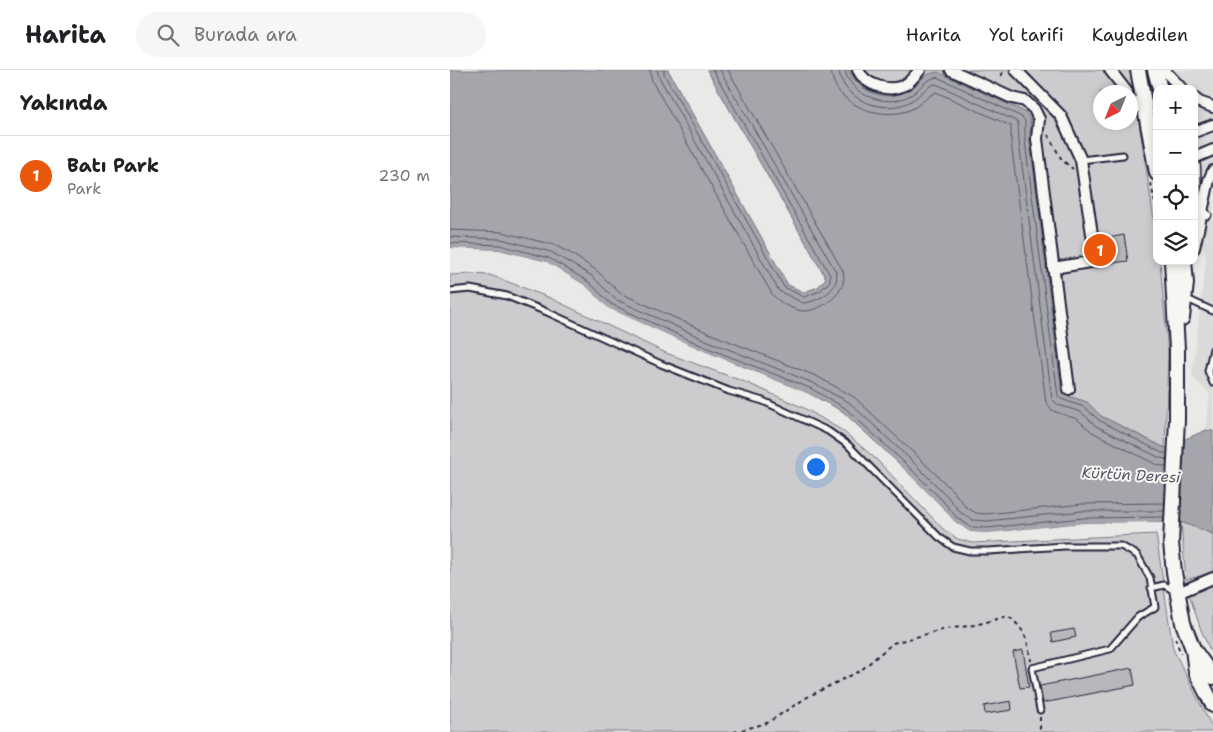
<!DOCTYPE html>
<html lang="tr">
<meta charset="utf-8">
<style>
:root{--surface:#fff;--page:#f6f6f6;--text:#202124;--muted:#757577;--line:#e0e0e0;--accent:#ea580c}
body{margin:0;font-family:"Shantell Sans",sans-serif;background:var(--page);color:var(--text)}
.controls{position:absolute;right:15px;top:15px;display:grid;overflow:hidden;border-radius:10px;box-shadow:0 2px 8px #0003}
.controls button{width:45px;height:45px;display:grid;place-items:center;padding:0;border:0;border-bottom:1px solid var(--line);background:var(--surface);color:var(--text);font:25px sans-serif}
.compass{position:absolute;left:643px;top:15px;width:45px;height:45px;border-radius:50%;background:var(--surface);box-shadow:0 2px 8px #0003;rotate:223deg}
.you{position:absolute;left:365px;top:396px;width:18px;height:18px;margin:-12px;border:4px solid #fff;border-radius:50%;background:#1a73e8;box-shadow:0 0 0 8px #1a73e833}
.badge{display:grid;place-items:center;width:32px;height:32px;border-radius:50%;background:var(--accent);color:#fff;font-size:16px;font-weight:700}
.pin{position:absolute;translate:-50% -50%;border:2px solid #fff;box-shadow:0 1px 5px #0006}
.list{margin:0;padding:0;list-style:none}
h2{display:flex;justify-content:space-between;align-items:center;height:65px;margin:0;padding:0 20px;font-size:21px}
h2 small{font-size:16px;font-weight:400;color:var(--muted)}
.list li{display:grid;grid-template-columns:32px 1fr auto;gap:15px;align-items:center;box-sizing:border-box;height:80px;padding:0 20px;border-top:1px solid var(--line)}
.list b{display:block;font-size:19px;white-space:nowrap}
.list p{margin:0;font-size:16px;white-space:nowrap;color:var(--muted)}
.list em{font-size:16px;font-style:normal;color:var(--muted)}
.icon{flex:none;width:28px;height:28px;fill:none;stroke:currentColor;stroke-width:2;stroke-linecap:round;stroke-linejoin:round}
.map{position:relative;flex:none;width:763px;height:662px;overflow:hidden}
header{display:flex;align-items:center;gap:30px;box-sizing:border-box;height:70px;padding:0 25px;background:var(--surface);border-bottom:1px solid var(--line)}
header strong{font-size:24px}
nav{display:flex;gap:28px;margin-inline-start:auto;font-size:18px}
.search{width:350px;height:45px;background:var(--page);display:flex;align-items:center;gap:12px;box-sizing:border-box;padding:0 18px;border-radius:28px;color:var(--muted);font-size:19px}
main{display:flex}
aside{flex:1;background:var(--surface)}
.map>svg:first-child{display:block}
.built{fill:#dadada}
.green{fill:#ccccce;stroke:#777784;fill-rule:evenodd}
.water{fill:#a5a5ac;stroke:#71717f}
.pier{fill:#e9e9e7}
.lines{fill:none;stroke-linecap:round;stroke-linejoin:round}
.shore{stroke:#565668;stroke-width:1}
.building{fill:#b8b8bc;stroke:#22223b}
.service-casing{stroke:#22223b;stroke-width:9}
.pedestrian-casing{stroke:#22223b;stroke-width:11}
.minor-casing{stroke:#22223b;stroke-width:14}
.secondary-casing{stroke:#22223b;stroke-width:18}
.path{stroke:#22223b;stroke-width:2;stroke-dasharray:4 4;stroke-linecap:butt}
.service{stroke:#f6f6f2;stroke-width:5}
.pedestrian{stroke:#f6f6f2;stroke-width:8}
.minor{stroke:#f6f6f2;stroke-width:10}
.secondary{stroke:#f6f6f2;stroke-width:14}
.labels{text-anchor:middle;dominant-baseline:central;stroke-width:4;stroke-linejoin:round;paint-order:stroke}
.water-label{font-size:15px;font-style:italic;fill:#565668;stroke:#f6f6f2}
</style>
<header>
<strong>Harita</strong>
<div class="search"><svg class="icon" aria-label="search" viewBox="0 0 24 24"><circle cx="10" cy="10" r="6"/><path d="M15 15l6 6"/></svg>Burada ara</div>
<nav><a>Harita</a><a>Yol tarifi</a><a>Kaydedilen</a></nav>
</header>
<main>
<aside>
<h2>Yakında<small></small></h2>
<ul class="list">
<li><span class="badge">1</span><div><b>Batı Park</b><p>Park</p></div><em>230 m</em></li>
</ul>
</aside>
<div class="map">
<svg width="763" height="662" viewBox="0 0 763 662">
<rect width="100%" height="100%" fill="#e9e9e7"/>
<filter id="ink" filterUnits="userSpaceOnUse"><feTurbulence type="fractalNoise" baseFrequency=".02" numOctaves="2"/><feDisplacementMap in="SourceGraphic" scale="10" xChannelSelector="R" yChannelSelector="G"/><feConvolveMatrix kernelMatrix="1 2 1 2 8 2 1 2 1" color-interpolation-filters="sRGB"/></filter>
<g filter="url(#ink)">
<path class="built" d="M710 0H763V361L756 360 760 324 742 306 756 188 744 141V19H714Z"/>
<g class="green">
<path d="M399 0H681L707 169V191H710L718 283 715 378 651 346 637 332 612 325 580 71V49L466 13C446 34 411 27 399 0ZM650 22H680V52H650Z"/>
<path d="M19 204 40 205 100 228 216 283 295 312 354 338 393 361 427 390 494 460 508 469 522 473 706 464 723 579 763 659V662H0V205Z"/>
<path d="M731 452 763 464V502L736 510Z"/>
<path d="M763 512V587L751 560 739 524Z"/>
</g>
<path class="water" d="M0 0H218L338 215 354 222 368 217 376 208 257 0H399C409 23 437 33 459 20 472 12 471 4 488 2L575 42 580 48V71L612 324 637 332 651 346 715 378 756 360 763 361V464L731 452 633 453 537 463 520 462 504 451 489 434 453 398 392 341 357 323 254 281 157 238 136 216 97 192 49 180 0 178Z"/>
<path class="pier" d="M0 178 49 180 97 192 136 216 158 238 254 281 357 323 392 342 453 398 489 434 504 451 520 462 537 463 633 453 705 452V455H633L537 465 519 464 502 453 487 436 451 400 390 344 356 325 253 284 156 240 135 218 96 195 48 182 0 181Z"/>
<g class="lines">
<g class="shore">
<path d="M200 0 202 11 322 224C328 232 343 240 353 241 373 241 399 221 393 201L278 0"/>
<path d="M207 0 209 7 329 221 353 233C368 232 391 219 386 202L270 0"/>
<path d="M214 0V4L334 217 354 227 370 221 380 211V205L263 0"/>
<path d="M381 0C383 35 429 50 457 41 469 37 476 27 486 22L561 56V73L596 332 603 341 627 349 642 362 707 395 717 397"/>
<path d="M389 0C391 30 433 44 457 33 468 29 476 15 486 14L568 52 569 72 602 329 608 335 631 342 646 356 710 388 717 389"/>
<path d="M395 0C396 8 403 17 410 22 426 32 449 35 465 22 473 15 477 9 487 7L572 47 575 51V71L608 326 611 329 634 337 649 350 712 383H717"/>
<path d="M0 160 52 162 104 175 120 183 146 200 170 223 261 264 366 306 404 327 466 385 503 421 516 437 526 443 536 444 632 434 715 433"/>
<path d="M0 167 51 169 101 182 142 206 165 229 258 271 363 313 400 333 461 390 497 426 511 443 523 450 537 451 632 441H714"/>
<path d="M0 173 50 175 99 188 139 212 161 234 255 277 360 318 395 338 457 395 493 431 507 448 521 457 537 458 633 448 714 447"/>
</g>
</g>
<g class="building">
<path d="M674 165 678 191 662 193 658 168Z"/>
<path d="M624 559 626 567 603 572 601 563Z"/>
<path d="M573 580 579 617 570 618 563 582Z"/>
<path d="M682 598 685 615 593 633 590 616Z"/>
<path d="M561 631 562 640 535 644 534 636Z"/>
</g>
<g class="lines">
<defs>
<g id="service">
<path d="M631 90 673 85"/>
<path d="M0 221 20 219 57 226 97 242 211 294 279 321 313 331 378 361 398 375 489 467 503 477 520 481H538L615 476H671L687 485 700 508 705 537 688 547 660 579 582 598 590 640"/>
<path d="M735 228 763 241"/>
<path d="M763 279 758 301 763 313"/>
<path d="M701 518 714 515 725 521"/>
</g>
<path id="pedestrian" d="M744 89 746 97 747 136 757 145"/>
<g id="minor">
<path d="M408 0C415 15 440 24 456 14 461 11 466 4 470 0"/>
<path d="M501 0 562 28 575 31 584 39 589 49 587 69 619 319"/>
<path d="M566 0 611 46 631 90 646 191 603 198"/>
<path d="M660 0 677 22"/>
<path d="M714 0 732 19"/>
<path d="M680 28 687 37 693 35"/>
<path d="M744 28 749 32 763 37"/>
<path d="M744 62 763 55"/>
<path d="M744 88 763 80"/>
<path d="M744 178 759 110 763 101"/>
<path d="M728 523 763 508"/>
</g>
<g id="secondary">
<path d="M688 0 707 103"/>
<path d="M705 0 710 19"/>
<path d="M722 191 727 279V349L721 473 724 502 733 553 743 579 746 602 763 635"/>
<path d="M732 248 736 213 734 191"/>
<path d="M743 579 763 607"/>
</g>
</defs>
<use href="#service" class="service-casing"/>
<use href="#pedestrian" class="pedestrian-casing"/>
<use href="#minor" class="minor-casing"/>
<use href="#secondary" class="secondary-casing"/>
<g class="path">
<path d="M551 6 554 0"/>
<path d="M598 65 612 90 623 99"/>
<path d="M701 113 707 144"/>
<path d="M725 568 731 584"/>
<path d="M590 647V662"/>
<path d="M284 662 317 653 359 626 410 601 443 573 496 559 525 555 558 546C576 560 577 569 581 591"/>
</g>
<use href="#service" class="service"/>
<use href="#pedestrian" class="pedestrian"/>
<use href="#minor" class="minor"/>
<use href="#secondary" class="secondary"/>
</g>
</g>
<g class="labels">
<g class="water-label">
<text transform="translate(681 405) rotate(3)">Kürtün Deresi</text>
</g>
</g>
</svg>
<div class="controls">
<button>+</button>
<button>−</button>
<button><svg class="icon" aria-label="locate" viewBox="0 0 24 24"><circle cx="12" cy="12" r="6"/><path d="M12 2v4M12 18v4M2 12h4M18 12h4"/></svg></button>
<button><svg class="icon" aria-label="layers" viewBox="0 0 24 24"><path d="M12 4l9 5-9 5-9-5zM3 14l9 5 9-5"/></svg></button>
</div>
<svg class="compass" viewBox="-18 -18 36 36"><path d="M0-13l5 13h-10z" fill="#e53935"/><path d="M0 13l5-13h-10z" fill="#757577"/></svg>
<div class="you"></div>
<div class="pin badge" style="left:650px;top:180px">1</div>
</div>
</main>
